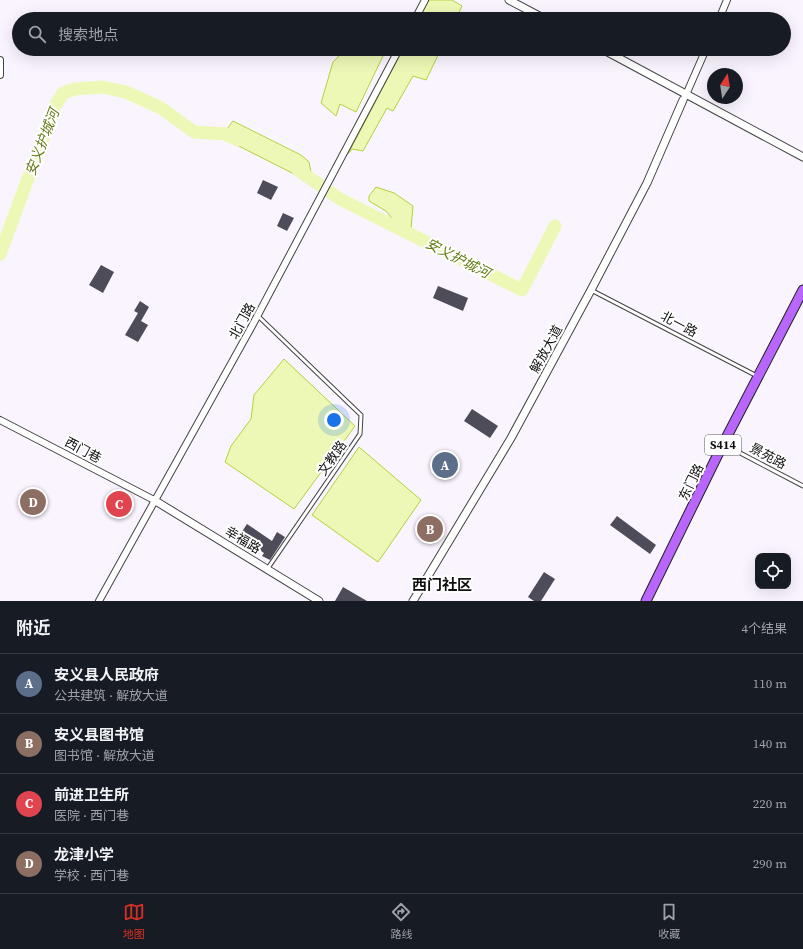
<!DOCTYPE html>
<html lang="zh">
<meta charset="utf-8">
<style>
:root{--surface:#171b24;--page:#20242c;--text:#f1f3f6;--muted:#9ea1a6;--line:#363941;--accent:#d93025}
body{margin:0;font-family:"Source Serif 4","Noto Sans SC",serif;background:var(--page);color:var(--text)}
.controls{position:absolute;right:12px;bottom:12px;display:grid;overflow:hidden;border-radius:8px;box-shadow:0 4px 16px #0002}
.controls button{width:36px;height:36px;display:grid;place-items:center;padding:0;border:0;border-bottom:1px solid var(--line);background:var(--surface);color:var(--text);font:20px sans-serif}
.compass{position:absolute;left:707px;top:68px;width:36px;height:36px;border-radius:50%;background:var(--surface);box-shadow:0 4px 16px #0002;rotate:12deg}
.you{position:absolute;left:334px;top:420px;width:14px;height:14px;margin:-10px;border:3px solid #fff;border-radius:50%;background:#1a73e8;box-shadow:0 0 0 6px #1a73e833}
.badge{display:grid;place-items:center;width:26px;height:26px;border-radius:50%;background:var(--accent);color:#fff;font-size:13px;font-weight:700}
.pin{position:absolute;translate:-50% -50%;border:2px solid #fff;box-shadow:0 1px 4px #0006}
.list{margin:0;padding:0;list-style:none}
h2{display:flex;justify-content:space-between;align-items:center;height:52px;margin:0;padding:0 16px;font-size:17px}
h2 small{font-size:13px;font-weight:400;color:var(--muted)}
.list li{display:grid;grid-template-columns:26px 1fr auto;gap:12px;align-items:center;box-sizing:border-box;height:60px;padding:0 16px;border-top:1px solid var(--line)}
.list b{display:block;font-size:15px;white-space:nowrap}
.list p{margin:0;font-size:13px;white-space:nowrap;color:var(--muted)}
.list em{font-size:13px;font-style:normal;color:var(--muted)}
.icon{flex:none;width:22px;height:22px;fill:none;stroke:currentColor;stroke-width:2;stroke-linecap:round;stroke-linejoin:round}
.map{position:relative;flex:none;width:803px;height:601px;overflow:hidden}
.search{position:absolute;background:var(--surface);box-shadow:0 4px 16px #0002;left:12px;right:12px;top:12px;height:44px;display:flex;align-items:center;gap:10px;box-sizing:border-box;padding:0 14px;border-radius:22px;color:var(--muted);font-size:15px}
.sheet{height:292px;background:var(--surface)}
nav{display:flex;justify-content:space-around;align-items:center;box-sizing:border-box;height:56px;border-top:1px solid var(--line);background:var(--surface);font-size:11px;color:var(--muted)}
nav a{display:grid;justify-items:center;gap:2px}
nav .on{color:var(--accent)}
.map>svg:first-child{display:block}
.water{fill:#edf8b6;stroke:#b4d23a}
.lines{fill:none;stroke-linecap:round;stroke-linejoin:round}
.river{stroke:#edf8b6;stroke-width:13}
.building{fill:#4f4c5a}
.service-casing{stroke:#434343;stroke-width:5}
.minor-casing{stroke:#434343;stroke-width:8}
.tertiary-casing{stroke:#434343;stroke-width:9}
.primary-casing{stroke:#212121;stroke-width:11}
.service{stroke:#fff;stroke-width:3}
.minor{stroke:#fff;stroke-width:6}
.tertiary{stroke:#fff;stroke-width:7}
.primary{stroke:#b966fc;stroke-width:9}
.labels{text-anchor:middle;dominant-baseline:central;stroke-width:4;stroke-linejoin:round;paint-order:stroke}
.shield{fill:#fff;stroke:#585858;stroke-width:1}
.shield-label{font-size:12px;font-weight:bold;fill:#101010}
.street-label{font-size:13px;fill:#101010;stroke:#fff}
.water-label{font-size:14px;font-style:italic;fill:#627b13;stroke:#fff}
.quarter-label{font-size:15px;font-weight:bold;fill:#101010;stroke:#fff}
</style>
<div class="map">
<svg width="803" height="601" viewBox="0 0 803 601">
<rect width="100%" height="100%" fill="#faf4ff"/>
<g class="water">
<path d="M429 0H452L462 6 456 19H419Z"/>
<path d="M346 49H380L385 52 356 112 340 104 336 116 321 103 333 62Z"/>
<path d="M403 49H441L426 80 413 76 393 111 387 108 363 151 352 149 348 154Z"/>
<path d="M233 121 301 155 309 162 314 188 294 174 221 137Z"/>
<path d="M376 187 394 193 413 206 411 229 396 223 386 211 369 201V196Z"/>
<path d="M284 359 355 426 294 509 225 462 231 446 251 419 254 395Z"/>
<path d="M359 447 421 500 378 562 312 515Z"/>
</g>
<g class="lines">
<g class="river">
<path d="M298 170 320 185"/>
<path d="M330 192 340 199 522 290 555 226"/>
<path d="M0 254 55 106 63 93 75 89 102 87 126 92 161 108 194 132 225 134 238 140"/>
</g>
</g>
<g class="building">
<path d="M263 180 278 187 271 200 257 193Z"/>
<path d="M283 213 294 218 287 231 277 226Z"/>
<path d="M101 265 114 272 103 293 89 285Z"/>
<path d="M438 286 468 298 463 311 433 298Z"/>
<path d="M140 301 149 307 141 321 148 325 138 342 125 335 138 313 134 311Z"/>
<path d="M472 409 498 426 490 438 464 421Z"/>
<path d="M617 516 656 545 650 554 610 525Z"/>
<path d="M247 524 272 541 277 532 285 537 270 560 262 556 264 553 239 536Z"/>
<path d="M544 572 555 579 541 601H534L528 597Z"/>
<path d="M343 587 367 601H335Z"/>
</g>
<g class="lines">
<defs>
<g id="service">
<path d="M591 290 757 376"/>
<path d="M258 316 361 415 360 434 268 568"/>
<path d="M725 445 803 486"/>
</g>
<g id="minor">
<path d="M415 19 425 0"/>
<path d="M719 19 727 0"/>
<path d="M0 60V75"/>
<path d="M685 97 706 49"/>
<path d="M0 420 154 500"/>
<path d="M99 601 252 326 399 49"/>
</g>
<g id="tertiary">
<path d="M509 0 545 19"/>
<path d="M602 49 803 157"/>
<path d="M154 500 319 601"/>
<path d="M413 601 511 438 591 290 647 183 683 100"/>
</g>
<path id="primary" d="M646 601 723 444 803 290"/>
</defs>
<use href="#service" class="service-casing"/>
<use href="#minor" class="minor-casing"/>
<use href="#tertiary" class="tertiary-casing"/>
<use href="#primary" class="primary-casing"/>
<use href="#service" class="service"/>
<use href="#minor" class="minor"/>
<use href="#tertiary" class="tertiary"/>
<use href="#primary" class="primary"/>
</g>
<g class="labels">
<rect class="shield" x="705" y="435" width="36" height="20" rx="3"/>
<g class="shield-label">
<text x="723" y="445">S414</text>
</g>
<g class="street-label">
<text transform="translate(242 321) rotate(-61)">北门路</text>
<text transform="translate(679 324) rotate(28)">北一路</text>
<text transform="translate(546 349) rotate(-61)">解放大道</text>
<text transform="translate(83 450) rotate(28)">西门巷</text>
<text transform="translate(768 456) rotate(28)">景苑路</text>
<text transform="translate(332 458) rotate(-55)">文教路</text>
<text transform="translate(691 482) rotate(-64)">东门路</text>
<text transform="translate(243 540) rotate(31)">幸福路</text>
</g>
<g class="water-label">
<text transform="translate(42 142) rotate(-69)">安义护城河</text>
<text transform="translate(458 258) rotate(27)">安义护城河</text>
</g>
<g class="quarter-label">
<text x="442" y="584">西门社区</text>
</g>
</g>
</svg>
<div class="controls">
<button><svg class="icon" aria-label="locate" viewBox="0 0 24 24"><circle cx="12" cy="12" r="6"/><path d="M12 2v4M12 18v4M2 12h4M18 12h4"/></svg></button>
</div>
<svg class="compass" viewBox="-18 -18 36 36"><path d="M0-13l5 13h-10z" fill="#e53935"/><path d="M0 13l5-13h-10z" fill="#9ea1a6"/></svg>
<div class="you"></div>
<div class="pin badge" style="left:445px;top:465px;background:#5c6f8a">A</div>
<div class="pin badge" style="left:430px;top:529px;background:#8d6e63">B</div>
<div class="pin badge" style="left:119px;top:504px;background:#e0444e">C</div>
<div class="pin badge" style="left:33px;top:502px;background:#8d6e63">D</div>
<div class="search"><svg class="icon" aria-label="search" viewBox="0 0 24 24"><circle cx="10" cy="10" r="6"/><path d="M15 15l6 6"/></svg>搜索地点</div>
</div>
<section class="sheet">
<h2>附近<small>4个结果</small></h2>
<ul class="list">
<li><span class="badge" style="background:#5c6f8a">A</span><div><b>安义县人民政府</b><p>公共建筑 · 解放大道</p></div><em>110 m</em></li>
<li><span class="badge" style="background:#8d6e63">B</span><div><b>安义县图书馆</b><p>图书馆 · 解放大道</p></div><em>140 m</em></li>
<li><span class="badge" style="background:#e0444e">C</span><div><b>前进卫生所</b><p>医院 · 西门巷</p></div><em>220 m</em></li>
<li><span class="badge" style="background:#8d6e63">D</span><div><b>龙津小学</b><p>学校 · 西门巷</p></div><em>290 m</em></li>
</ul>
</section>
<nav>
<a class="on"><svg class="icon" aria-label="map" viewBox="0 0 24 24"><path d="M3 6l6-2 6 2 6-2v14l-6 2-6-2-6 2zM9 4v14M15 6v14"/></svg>地图</a>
<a><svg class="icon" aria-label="directions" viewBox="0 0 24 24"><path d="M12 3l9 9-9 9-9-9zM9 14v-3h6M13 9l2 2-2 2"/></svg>路线</a>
<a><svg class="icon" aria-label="saved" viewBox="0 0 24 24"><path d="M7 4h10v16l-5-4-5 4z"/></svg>收藏</a>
</nav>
